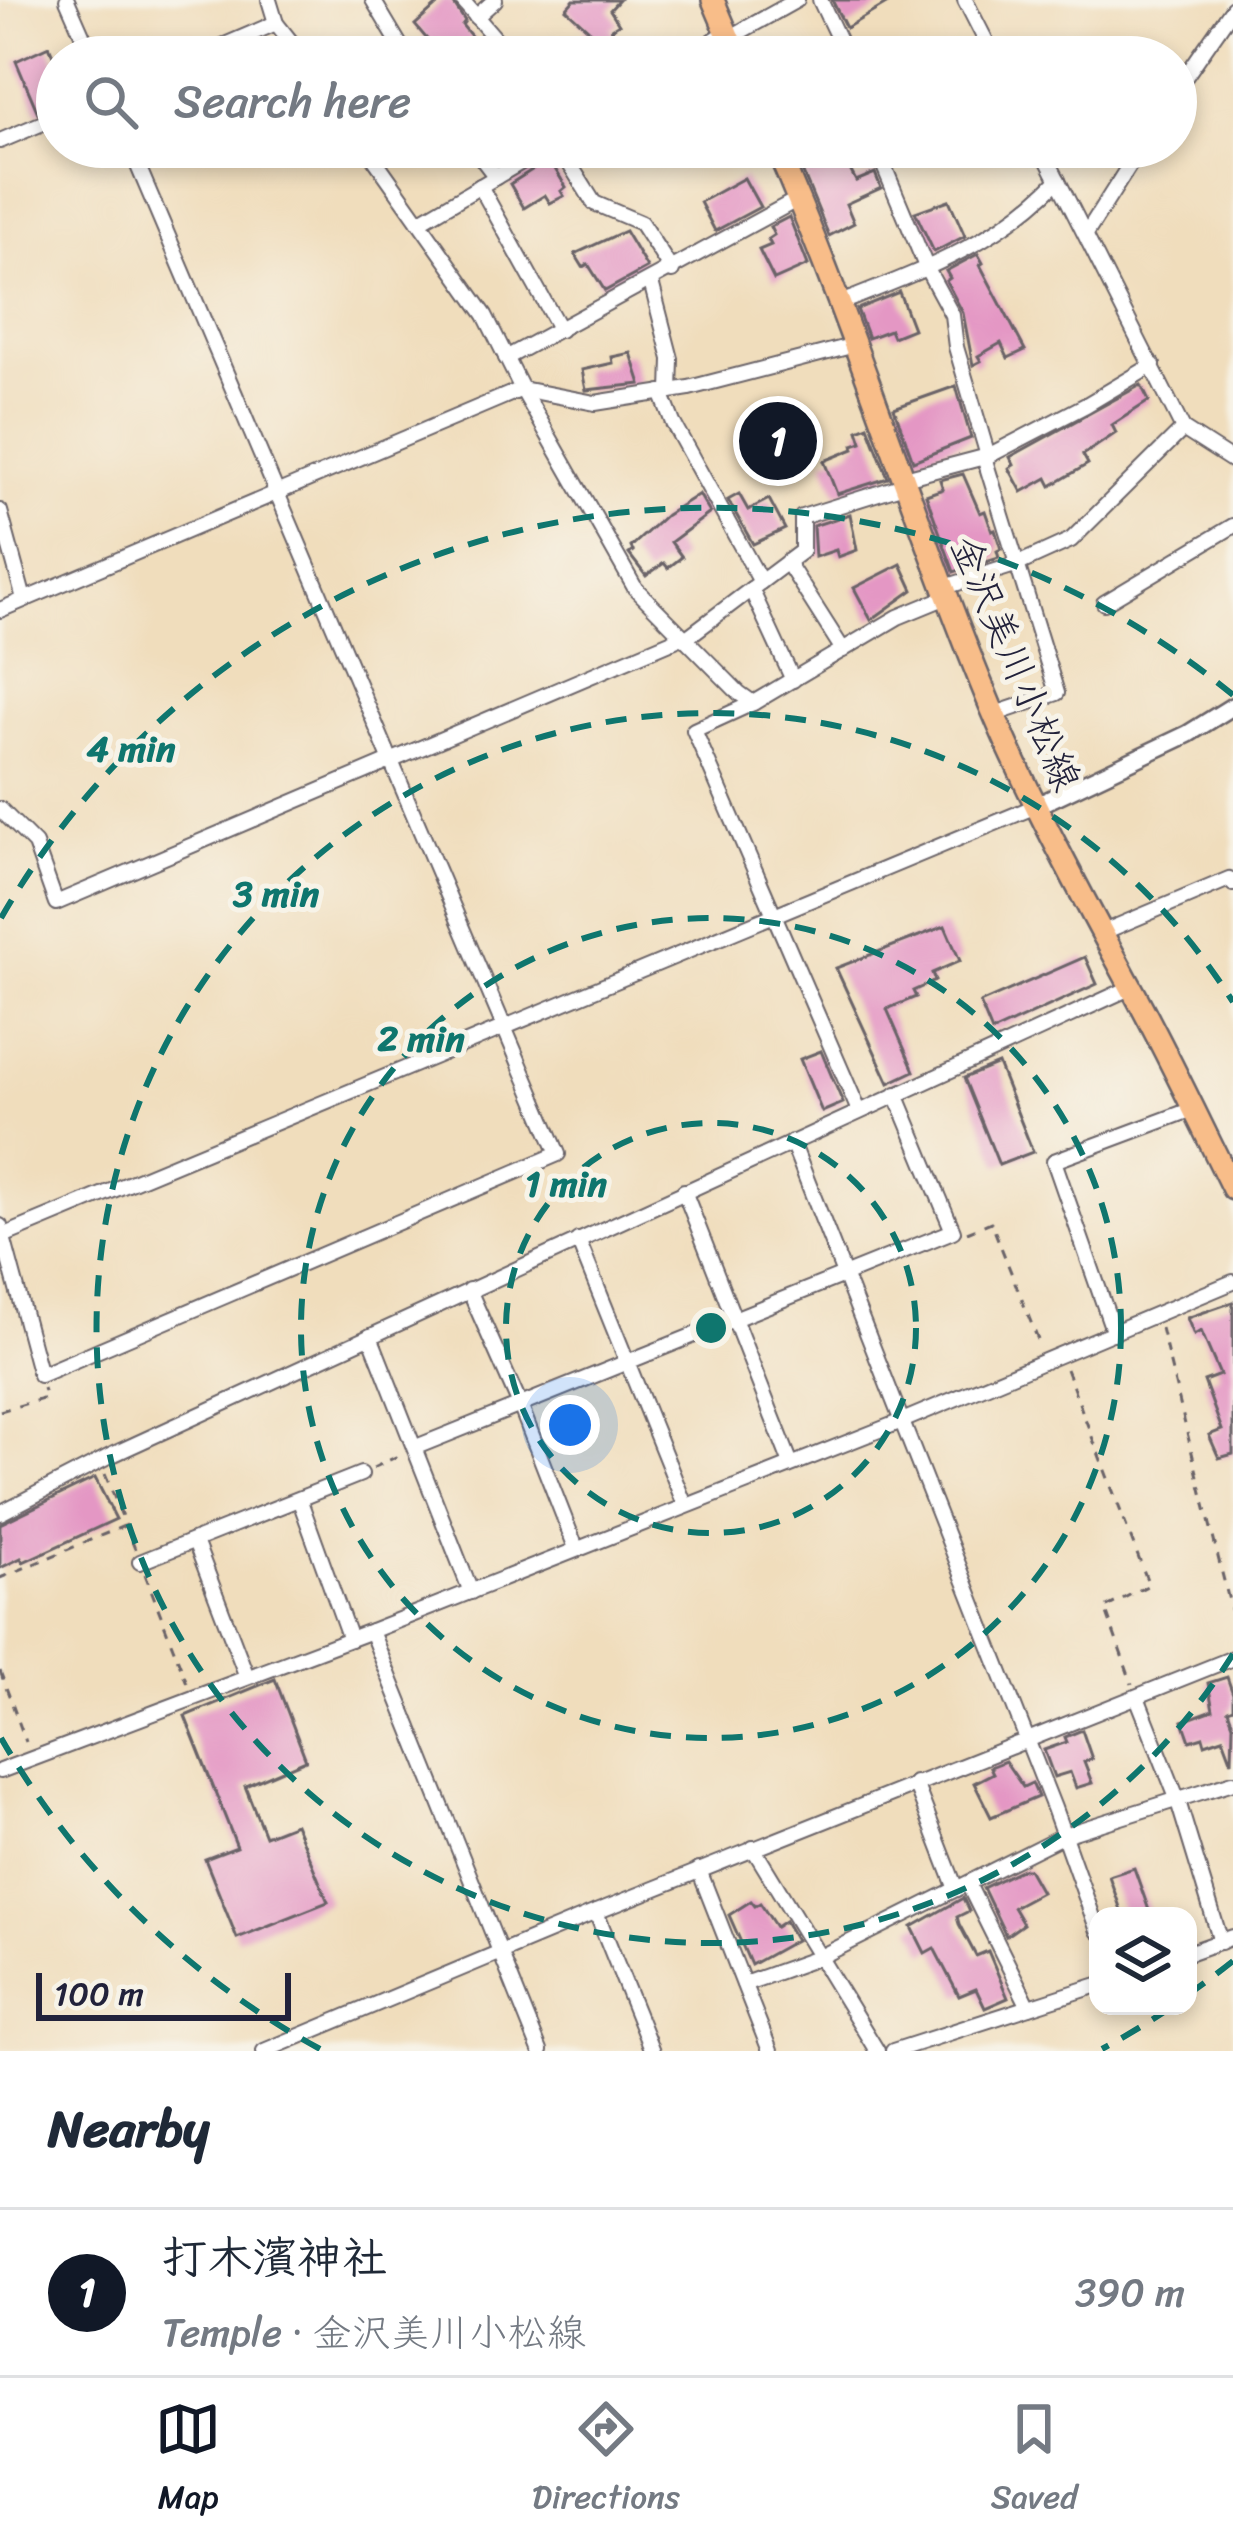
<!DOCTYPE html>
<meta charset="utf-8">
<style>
:root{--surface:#fff;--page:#f2f2f3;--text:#1f2937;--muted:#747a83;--line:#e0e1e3;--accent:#111827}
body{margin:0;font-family:Sriracha,"Klee One",sans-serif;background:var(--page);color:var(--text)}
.controls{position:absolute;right:36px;bottom:36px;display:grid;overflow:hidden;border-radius:24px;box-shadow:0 6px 18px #0003}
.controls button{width:108px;height:108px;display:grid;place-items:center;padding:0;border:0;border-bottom:3px solid var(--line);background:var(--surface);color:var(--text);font:60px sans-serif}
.scale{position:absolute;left:36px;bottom:30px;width:255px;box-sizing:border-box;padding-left:12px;border:6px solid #22223b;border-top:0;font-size:33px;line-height:42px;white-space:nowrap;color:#22223b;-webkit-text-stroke:9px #f7f3e8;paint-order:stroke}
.you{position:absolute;left:570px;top:1425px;width:42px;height:42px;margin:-30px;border:9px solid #fff;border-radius:50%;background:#1a73e8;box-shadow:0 0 0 18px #1a73e833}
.badge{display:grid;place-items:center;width:78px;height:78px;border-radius:50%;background:var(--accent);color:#fff;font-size:39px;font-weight:700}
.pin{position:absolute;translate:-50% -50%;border:6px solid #fff;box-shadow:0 3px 12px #0006}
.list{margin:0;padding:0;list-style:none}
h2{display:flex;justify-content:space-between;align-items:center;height:156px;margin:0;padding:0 48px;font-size:51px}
h2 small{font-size:39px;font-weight:400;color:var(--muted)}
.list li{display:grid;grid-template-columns:78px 1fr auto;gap:36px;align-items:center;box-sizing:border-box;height:168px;padding:0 48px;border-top:3px solid var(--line)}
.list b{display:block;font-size:45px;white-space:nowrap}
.list p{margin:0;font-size:39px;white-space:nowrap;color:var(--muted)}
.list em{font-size:39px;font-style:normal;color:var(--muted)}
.icon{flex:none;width:66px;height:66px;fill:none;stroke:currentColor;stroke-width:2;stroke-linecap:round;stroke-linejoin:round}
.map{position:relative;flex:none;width:1233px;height:2051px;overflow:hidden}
.search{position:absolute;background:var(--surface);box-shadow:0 6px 18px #0003;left:36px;right:36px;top:36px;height:132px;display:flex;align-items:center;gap:30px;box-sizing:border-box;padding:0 42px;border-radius:66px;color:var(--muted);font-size:45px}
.sheet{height:324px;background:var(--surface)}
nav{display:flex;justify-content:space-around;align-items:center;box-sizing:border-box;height:168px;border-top:3px solid var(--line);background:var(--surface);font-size:33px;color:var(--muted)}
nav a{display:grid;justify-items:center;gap:6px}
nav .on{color:var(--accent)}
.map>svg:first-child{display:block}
.building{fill:#e497c4}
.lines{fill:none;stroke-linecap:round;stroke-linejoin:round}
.minor-casing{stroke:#6a6368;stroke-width:18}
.tertiary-casing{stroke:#6a6368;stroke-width:21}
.primary-casing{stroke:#6a6368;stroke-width:26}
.path{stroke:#6a6368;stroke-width:3;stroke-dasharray:9 9;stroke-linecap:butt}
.minor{stroke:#fff;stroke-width:14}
.tertiary{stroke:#fff;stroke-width:16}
.primary{stroke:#f8bd89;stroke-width:21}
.ring{fill:none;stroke:#0f766e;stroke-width:6;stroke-dasharray:21 15}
.labels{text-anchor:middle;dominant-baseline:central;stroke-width:10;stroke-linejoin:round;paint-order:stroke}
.street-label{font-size:39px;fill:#22223b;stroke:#f7f3e8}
.centre{fill:#0f766e;stroke:#f7f3e8;stroke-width:6}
.ring-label{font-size:36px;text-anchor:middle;font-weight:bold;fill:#0f766e;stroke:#f7f3e8;stroke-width:10;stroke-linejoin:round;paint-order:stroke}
</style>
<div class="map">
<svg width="1233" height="2051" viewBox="0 0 1233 2051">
<rect width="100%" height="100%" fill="#f7f3e8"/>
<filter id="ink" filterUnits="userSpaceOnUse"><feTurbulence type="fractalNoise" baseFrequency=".00833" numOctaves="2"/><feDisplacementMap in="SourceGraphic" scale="24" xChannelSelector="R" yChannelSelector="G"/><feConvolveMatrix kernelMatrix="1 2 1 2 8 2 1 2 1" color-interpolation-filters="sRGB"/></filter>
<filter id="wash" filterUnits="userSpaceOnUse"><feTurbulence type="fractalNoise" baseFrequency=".004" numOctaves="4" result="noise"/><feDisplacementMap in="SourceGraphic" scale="48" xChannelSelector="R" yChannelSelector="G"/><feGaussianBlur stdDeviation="2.7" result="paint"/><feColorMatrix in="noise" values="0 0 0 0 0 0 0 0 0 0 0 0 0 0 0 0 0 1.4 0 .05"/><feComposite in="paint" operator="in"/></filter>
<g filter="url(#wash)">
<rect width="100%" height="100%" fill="#f0ddbc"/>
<g id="blocks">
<g class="building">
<path d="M443 0H451L465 21 462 25 476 42 460 57H442L415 25Z"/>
<path d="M574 0H619L610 10 619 24 611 29 625 49 612 57H581L570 42 589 30 566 9Z"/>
<path d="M832 0H893L846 28Z"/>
<path d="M49 46 57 65V105L38 113 16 61Z"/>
<path d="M812 147H838L856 181 875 173 881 188 846 204 854 223 829 236 799 163 816 154Z"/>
<path d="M549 159 566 187 561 191 564 196 550 203 545 195 524 208 510 184Z"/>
<path d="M744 178 760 207 715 231 700 202Z"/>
<path d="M949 200 965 236 934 252 915 212Z"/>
<path d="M789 217 808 265 774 280 759 250 771 245 768 239 774 235 770 227Z"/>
<path d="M625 231 647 268 605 291 588 264 583 267 575 254Z"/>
<path d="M978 254 983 263 980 265 1025 350 1008 358 1001 343 978 356 981 361 973 365 963 313 946 281 950 278 946 271Z"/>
<path d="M899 292 913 329 893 337 890 330 868 338 857 309Z"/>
<path d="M631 353 641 384 586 390 582 370 613 363 612 357Z"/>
<path d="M1141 385 1149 401 1112 425 1116 433 1083 455 1088 464 1051 486 1047 478 1022 492 1009 468 1014 465 1010 457Z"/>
<path d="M956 386 971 438 913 461 894 408Z"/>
<path d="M791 421 802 444 765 461 753 438Z"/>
<path d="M868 426 888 478 837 494 824 461 854 449 853 445 862 442 858 430Z"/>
<path d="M963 474 980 513 985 511 992 531 995 530 1001 549 997 551 999 558 954 572 926 495 943 489 940 480Z"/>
<path d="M699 494 710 513 671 542 682 557 668 568 664 563 646 576 629 554 633 551 631 547 666 515Z"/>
<path d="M739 494 748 510 769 499 785 529 753 544 728 500Z"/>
<path d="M850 514 857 550 838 557 836 550 815 557 813 526Z"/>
<path d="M901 564 913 590 871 620 854 588Z"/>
<path d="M945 926 960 961 932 973 935 981 913 991 916 997 887 1009 914 1071 889 1083 836 968Z"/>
<path d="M1085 957 1097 984 992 1032 980 1003Z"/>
<path d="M821 1051 843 1103 822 1112 800 1059Z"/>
<path d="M998 1064 1033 1152 999 1165 964 1078Z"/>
<path d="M1233 1302V1454L1219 1458 1209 1435 1222 1430 1204 1381 1220 1375 1201 1331 1194 1335 1187 1318Z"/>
<path d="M95 1478 116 1519 23 1562 21 1558 0 1568V1524Z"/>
<path d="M1227 1677 1233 1694V1708L1228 1710 1233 1724 1232 1762 1223 1738 1205 1744 1203 1737 1190 1741 1183 1721 1213 1710 1208 1683Z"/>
<path d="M275 1679 306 1760 245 1786 265 1836 295 1824 328 1902 237 1938 205 1859 237 1847 185 1716Z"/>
<path d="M1082 1730 1092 1759 1084 1762 1092 1783 1076 1788 1070 1772 1054 1777 1044 1750 1067 1742 1065 1737Z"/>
<path d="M1005 1761 1023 1787 1032 1783 1038 1797 991 1817 974 1783 993 1773 990 1767Z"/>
<path d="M1134 1868 1151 1916H1123L1109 1876Z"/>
<path d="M1022 1869H1028L1041 1892 1013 1907 1023 1924 1006 1936 983 1888Z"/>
<path d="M963 1898 969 1911 957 1917 959 1924 976 1956 988 1951 1008 1998 985 2008 976 1989 959 1996 934 1948 925 1953 912 1927Z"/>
<path d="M751 1901 755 1906 760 1903 776 1927 785 1921 796 1940 751 1965 729 1915Z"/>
</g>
</g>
</g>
<g filter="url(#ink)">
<use href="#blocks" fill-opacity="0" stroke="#6a6368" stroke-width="3"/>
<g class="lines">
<defs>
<g id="minor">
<path d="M67 0 92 57"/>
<path d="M269 0 276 23 303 57"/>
<path d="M373 0 407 57"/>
<path d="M462 0 511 57"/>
<path d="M820 0 847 57"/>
<path d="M965 0 994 57"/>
<path d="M476 17 495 0"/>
<path d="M729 38 797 0"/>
<path d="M197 57 276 23"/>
<path d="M689 57 726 32"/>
<path d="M1176 90 1233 8"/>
<path d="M0 141 57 117"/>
<path d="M366 147 485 315 522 389 635 588 739 693 753 703 898 617 949 596"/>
<path d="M473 147 496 177"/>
<path d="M559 147 594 203 641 223 672 271"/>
<path d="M876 147 927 269 952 315 956 347 988 456"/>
<path d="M1041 147 1183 429 1233 461"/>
<path d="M480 186 560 330"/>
<path d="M419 222 547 147"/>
<path d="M1086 234 1141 147"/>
<path d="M651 282 671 359 670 391"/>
<path d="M838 304C919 272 997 244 1058 180"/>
<path d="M506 358 798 199"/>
<path d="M661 392 673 423 761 582"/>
<path d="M984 457 1057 693 995 714"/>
<path d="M901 479 988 456 1086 405 1153 365"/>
<path d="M0 511 24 599"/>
<path d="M787 562 843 650"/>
<path d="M945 587 1018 564 1071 540 1183 429"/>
<path d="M751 589 793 680"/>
<path d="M1104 603 1233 526"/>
<path d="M0 610 522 389 595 403 689 388 855 345"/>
<path d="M685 639 802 551V517L904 485"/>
<path d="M753 703 694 730 859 1111"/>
<path d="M0 809 35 844 56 903 682 637"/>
<path d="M1101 933 1229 879 1233 884"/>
<path d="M792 1142 1054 1808 1098 1931"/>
<path d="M684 1191 791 1464"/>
<path d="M0 1226 40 1375 558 1154 130 147"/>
<path d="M3 1236 1036 806"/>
<path d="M578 1240 685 1505"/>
<path d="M469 1290 520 1405 576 1548"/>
<path d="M1114 1333 1054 1161 1193 1109"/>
<path d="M370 1336 471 1592"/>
<path d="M416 1447 953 1231 896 1094"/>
<path d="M300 1501 350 1639"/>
<path d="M0 1513 114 1454 1132 987"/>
<path d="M195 1541 247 1677"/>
<path d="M140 1562 361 1474"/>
<path d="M371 1631 540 2051"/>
<path d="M1137 1697 1177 1798 1221 1942"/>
<path d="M0 1771 371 1631 902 1421 1233 1282"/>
<path d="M915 1783 956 1889"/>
<path d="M753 1848 877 2051"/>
<path d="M699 1870 770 2051"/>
<path d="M968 1884 1029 2007"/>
<path d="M596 1912 652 2051"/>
<path d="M1188 1953 1233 1937"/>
<path d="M744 1984 820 1957 1064 1835 1233 1782"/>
<path d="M264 2051 596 1912 1233 1658"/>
<path d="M893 2051 1098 1985"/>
</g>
<path id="tertiary" d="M1036 806 1188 734 1233 706"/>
<g id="primary">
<path d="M713 0 737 57"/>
<path d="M776 147C853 323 909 506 981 683 1023 788 1077 886 1130 985 1167 1052 1199 1121 1233 1189"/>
</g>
</defs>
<use href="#minor" class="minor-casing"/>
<use href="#tertiary" class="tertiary-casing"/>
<use href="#primary" class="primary-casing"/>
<g class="path">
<path d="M967 1232 991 1222 1040 1345"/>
<path d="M1161 1328 1233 1617"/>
<path d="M1066 1369 1149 1585 1105 1608 1132 1684"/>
<path d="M0 1411 46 1398 43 1388"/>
<path d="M373 1468 402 1454"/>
<path d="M105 1474 135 1549"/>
<path d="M145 1574 187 1683"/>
<path d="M0 1578 124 1526"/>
<path d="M0 1671 26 1742"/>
</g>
<use href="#minor" class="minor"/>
<use href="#tertiary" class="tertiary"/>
<use href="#primary" class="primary"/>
</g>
</g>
<g class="ring">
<circle cx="711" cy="1328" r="205"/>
<circle cx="711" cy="1328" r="410"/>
<path d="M1233 1654A615 615 0 1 1 1233 1002"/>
<path d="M1233 1961A820 820 0 0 1 1193 1991M1170 2008A820 820 0 0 1 1102 2049M320 2049A820 820 0 0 1 1 1738M1 918A820 820 0 0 1 1233 695"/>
</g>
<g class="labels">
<g class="street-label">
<text transform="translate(1016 663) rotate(67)">金沢美川小松線</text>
</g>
</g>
<circle cx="711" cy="1328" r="18" class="centre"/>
<g class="ring-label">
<text x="131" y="761">4 min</text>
<text x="276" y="906">3 min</text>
<text x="421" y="1051">2 min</text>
<text x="566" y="1196">1 min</text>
</g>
</svg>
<div class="controls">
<button><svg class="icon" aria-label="layers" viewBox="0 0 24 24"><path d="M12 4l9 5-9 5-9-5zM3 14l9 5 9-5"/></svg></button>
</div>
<div class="scale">100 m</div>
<div class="you"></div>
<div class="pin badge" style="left:778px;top:441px">1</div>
<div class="search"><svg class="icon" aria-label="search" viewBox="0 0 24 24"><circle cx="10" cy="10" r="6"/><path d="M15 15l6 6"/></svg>Search here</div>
</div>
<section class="sheet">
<h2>Nearby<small></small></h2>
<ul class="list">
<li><span class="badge">1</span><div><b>打木濱神社</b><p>Temple · 金沢美川小松線</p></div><em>390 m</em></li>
</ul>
</section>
<nav>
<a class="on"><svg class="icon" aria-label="map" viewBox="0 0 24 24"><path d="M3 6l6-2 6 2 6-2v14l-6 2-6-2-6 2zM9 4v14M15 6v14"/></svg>Map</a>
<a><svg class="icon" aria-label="directions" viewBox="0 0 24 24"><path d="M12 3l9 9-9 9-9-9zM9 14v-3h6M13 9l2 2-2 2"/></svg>Directions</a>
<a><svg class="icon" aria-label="saved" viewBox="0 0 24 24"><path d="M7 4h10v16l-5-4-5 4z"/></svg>Saved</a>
</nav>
